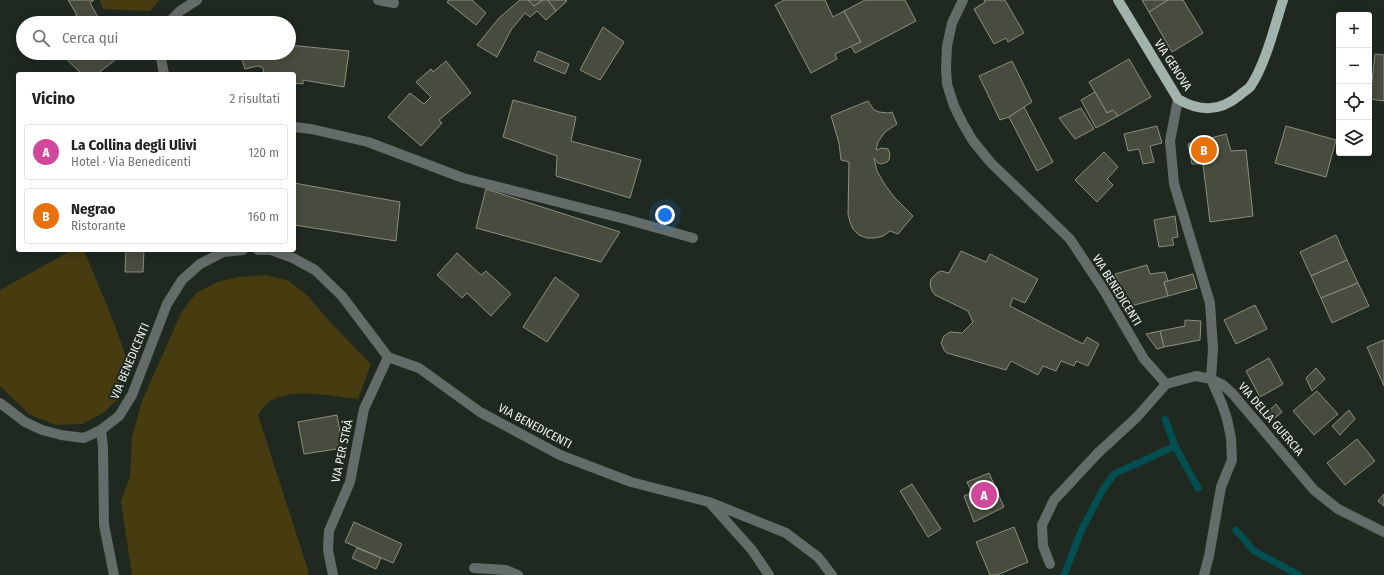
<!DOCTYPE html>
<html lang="it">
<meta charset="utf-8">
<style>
:root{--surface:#fff;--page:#f6f6f6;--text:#222;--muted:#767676;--line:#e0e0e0;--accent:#7c3aed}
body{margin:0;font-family:"Fira Sans Condensed",sans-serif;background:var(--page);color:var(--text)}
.controls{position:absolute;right:12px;top:12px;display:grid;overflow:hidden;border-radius:4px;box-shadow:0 2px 10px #0003}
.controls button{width:36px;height:36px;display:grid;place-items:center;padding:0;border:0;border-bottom:1px solid var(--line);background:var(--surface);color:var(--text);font:20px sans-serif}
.you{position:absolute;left:665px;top:215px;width:14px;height:14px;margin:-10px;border:3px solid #fff;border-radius:50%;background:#1a73e8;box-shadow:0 0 0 6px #1a73e833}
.badge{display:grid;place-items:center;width:26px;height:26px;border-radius:50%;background:var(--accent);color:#fff;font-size:13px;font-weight:700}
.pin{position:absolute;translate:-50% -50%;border:2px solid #fff;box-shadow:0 1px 4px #0006}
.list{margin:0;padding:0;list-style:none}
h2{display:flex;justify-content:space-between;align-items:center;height:52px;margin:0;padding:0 16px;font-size:17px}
h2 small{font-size:13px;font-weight:400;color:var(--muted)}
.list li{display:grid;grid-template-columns:26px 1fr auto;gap:12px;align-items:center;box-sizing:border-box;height:56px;margin:0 8px 8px;padding:0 8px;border:1px solid var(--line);border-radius:4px}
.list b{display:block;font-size:15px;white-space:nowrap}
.list p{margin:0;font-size:13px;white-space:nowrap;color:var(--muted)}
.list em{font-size:13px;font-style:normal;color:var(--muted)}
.icon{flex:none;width:22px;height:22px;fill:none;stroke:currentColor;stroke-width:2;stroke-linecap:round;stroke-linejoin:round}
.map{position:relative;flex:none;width:1384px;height:575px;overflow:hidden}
.search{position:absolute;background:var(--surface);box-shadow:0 2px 10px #0003;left:16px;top:16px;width:280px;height:44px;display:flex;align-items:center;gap:10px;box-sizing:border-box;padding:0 14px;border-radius:22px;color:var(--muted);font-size:15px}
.panel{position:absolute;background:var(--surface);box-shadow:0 2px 10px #0003;left:16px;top:72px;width:280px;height:180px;border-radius:4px}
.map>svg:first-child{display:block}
.green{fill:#463c10}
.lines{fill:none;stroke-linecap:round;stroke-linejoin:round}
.stream{stroke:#024e50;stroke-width:7}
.building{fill:#484c3e;stroke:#8a8f7f}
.minor{stroke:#646c69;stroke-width:10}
.major{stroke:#a2b3ad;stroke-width:10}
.labels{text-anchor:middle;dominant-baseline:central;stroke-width:4;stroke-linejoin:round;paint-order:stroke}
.street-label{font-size:12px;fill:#ecf3ec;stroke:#1f2920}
</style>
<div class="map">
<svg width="1384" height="575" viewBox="0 0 1384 575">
<rect width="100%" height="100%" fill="#1f2920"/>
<g class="green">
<path d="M100 0H159L150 11 103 9Z"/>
<path d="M72 250H84L114 323 127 360 117 400 103 413 82 424 56 425 30 415 0 386V290Z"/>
<path d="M267 275 289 281 308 296 329 321 371 364 358 399C332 396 293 387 270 401 265 404 261 411 258 415L308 570V575H132L121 501 130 477 132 437 142 401 181 313 196 293 217 282 238 277Z"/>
</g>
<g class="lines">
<g class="stream">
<path d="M1165 419 1175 446 1198 488"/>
<path d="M1236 530 1254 551 1299 575"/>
<path d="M1064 575 1082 529 1102 491 1114 474 1175 446"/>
</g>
</g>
<g class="building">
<path d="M68 0H94L90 3 98 17 90 23H71L69 20 77 15Z"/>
<path d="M449 0H472L486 13 476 25 447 2Z"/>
<path d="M520 0H528L534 6 543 0H548L556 11 546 20 537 11 530 17 525 13 511 30 497 57 477 45 499 18Z"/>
<path d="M528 0H543L534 6Z"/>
<path d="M548 0H566L567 1 556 11Z"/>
<path d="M784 0H825L833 17 844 11 861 42 835 54 837 59 811 73 775 5Z"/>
<path d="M865 0H905L916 21 855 53 851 46 861 42 844 11Z"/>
<path d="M984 0H1005L1024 33 1008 42 1006 38 994 44 974 9 985 2Z"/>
<path d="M1142 0H1168L1149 12Z"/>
<path d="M1168 0H1183L1203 33 1172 52 1149 12Z"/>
<path d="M603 27 624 42 600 80 580 70Z"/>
<path d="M289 45 349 51 344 87 303 80V84L294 83V74H264L263 68 258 66 245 69 240 53H289Z"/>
<path d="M538 51 569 64 565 74 534 61Z"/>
<path d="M69 53H112L115 60 97 74H82L64 57Z"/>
<path d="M1375 54 1384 55V101L1370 99Z"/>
<path d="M1129 59 1151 97 1118 116 1113 110 1107 113 1089 82Z"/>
<path d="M446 61 471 93 439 120 442 123 421 146 388 117 410 93 424 104 431 97 416 82 431 69 433 72Z"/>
<path d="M1012 61 1032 102 1009 117 1000 120 979 76Z"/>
<path d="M1095 92 1107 113 1113 110 1118 116 1096 128 1081 100Z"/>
<path d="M513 100 576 117 571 141 641 160 630 198 556 176 557 156 503 137Z"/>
<path d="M868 101 874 110 879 112 888 113 892 112 897 124 885 132 878 142 876 150 882 148 888 149 890 154 889 160 887 162 881 164 878 163 874 158 877 171 885 185 895 198 913 216 898 234 890 231 883 236 875 238H867L859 235 853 229 850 222 848 214 849 162 841 160 839 143 831 116Z"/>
<path d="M1024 107 1053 162 1037 171 1009 117Z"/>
<path d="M1081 108 1094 129 1075 139 1059 118Z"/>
<path d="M1157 126 1162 143 1150 146 1154 162 1143 164 1139 149 1128 151 1124 134Z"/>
<path d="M1286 126 1336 140 1326 177 1275 163Z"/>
<path d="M1226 134 1231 151 1246 150 1253 216 1210 222 1203 164H1192L1188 144Z"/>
<path d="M1104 152 1118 167 1107 179 1113 185 1097 202 1075 180Z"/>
<path d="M294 183 400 202 396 241 294 225Z"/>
<path d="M486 189 620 232 601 262 476 228Z"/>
<path d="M1175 216 1178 237 1172 238 1174 245 1159 247 1154 220Z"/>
<path d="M1336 235 1347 260 1311 276 1300 252Z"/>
<path d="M126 250H144L143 272H125Z"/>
<path d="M961 251 986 262 990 254 1038 279 1025 303 1013 298 1010 306 1083 344 1087 337 1099 344 1088 366 1076 361 1074 366 1061 361 1056 371 1043 366 1038 375 1011 361 1006 370 947 353 944 350 941 343 944 336 950 332 962 333 973 322 968 311 935 295 932 291 930 284 931 279 937 273 941 271 949 273Z"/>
<path d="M457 253 481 275 486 271 511 294 491 316 467 293 462 298 437 275Z"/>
<path d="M1347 260 1358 283 1321 298 1311 276Z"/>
<path d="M1147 265 1150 274 1165 272 1168 281 1164 282 1168 296 1131 306 1115 274Z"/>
<path d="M1193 274 1197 288 1168 296 1164 282Z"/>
<path d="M555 277 579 295 547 342 523 327Z"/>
<path d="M1358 283 1369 306 1332 323 1321 298Z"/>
<path d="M1255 305 1267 329 1236 344 1224 320Z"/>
<path d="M1185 320 1201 321 1200 340 1164 347 1160 331 1185 326Z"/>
<path d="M1160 331 1164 347 1157 349 1146 334Z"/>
<path d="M1384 340V386L1367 347Z"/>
<path d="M1269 358 1283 384 1260 397 1246 371Z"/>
<path d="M1316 368 1325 379 1312 391 1306 378Z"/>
<path d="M1317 391 1338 414 1314 435 1293 411Z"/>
<path d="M1276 404 1282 412 1270 422 1264 415Z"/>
<path d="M1349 410 1355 419 1340 435 1332 426Z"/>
<path d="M337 415 343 448 304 454 298 422Z"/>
<path d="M1357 439 1375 461 1345 485 1327 463Z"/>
<path d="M989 473 1004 507 974 522 964 496 972 493 967 482Z"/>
<path d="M912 484 941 529 928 537 900 491Z"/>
<path d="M1384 494V506L1378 501Z"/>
<path d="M354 522 402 544 393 563 345 542Z"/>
<path d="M1014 527 1028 562 997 575H990L976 542Z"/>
<path d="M357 548 381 558 376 569 352 558Z"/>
</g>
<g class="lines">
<g class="minor">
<path d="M378 0 394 3"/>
<path d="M963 0 952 23 947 46 946 68 947 84 954 106 963 124 973 141 991 163 1070 239 1103 289 1144 359 1166 384 1196 376 1211 379 1222 404 1227 419 1231 438 1232 460 1221 487 1209 556 1204 575"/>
<path d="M168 23 180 11 197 0"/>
<path d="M160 53 164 74"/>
<path d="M1178 99 1170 141 1174 184 1210 303 1213 349 1211 379 1223 385 1232 393 1314 490 1338 509 1384 532"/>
<path d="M294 127 311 129 368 142 463 178 625 219 693 238"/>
<path d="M258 250H271L293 258 315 270 342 296 388 357 419 368 480 412 560 455 631 482 709 502 786 533 818 557 832 575"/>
<path d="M0 403 25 422 42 430 61 435 84 438 101 430 119 416 132 395 167 304 182 280 200 264 223 252 243 250"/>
<path d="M101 430 103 447 104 525 114 575"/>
<path d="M710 503 752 550 769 575"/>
<path d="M1050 564 1043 546 1042 525 1054 500 1098 453 1137 417 1166 384"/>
<path d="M474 568 506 570 518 575"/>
<path d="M333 575 328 550 329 531 350 482 364 409 388 357"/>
</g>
<path class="major" d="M1118 0 1178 99C1200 112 1220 112 1240 95 1243 92 1247 90 1250 87 1265 66 1275 25 1283 0"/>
</g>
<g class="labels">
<g class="street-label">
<text transform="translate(1173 65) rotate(57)">VIA GENOVA</text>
<text transform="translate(1117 290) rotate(58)">VIA BENEDICENTI</text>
<text transform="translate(130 361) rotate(-67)">VIA BENEDICENTI</text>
<text transform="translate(1271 419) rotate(49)">VIA DELLA GUERCIA</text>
<text transform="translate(535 426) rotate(28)">VIA BENEDICENTI</text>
<text transform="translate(342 451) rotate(-78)">VIA PER STRÀ</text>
</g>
</g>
</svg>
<div class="controls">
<button>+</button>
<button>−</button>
<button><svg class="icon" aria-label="locate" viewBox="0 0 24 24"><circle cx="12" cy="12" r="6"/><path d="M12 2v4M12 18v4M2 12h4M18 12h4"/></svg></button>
<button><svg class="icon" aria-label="layers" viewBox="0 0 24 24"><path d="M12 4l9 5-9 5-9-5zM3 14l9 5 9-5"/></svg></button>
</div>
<div class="you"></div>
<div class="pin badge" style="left:984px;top:495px;background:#d1479c">A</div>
<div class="pin badge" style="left:1204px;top:150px;background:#e8710a">B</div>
<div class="search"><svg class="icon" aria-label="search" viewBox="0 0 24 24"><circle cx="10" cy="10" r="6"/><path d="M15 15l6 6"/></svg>Cerca qui</div>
<section class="panel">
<h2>Vicino<small>2 risultati</small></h2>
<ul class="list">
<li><span class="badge" style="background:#d1479c">A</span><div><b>La Collina degli Ulivi</b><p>Hotel · Via Benedicenti</p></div><em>120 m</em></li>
<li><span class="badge" style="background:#e8710a">B</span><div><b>Negrao</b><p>Ristorante</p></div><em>160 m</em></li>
</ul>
</section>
</div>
